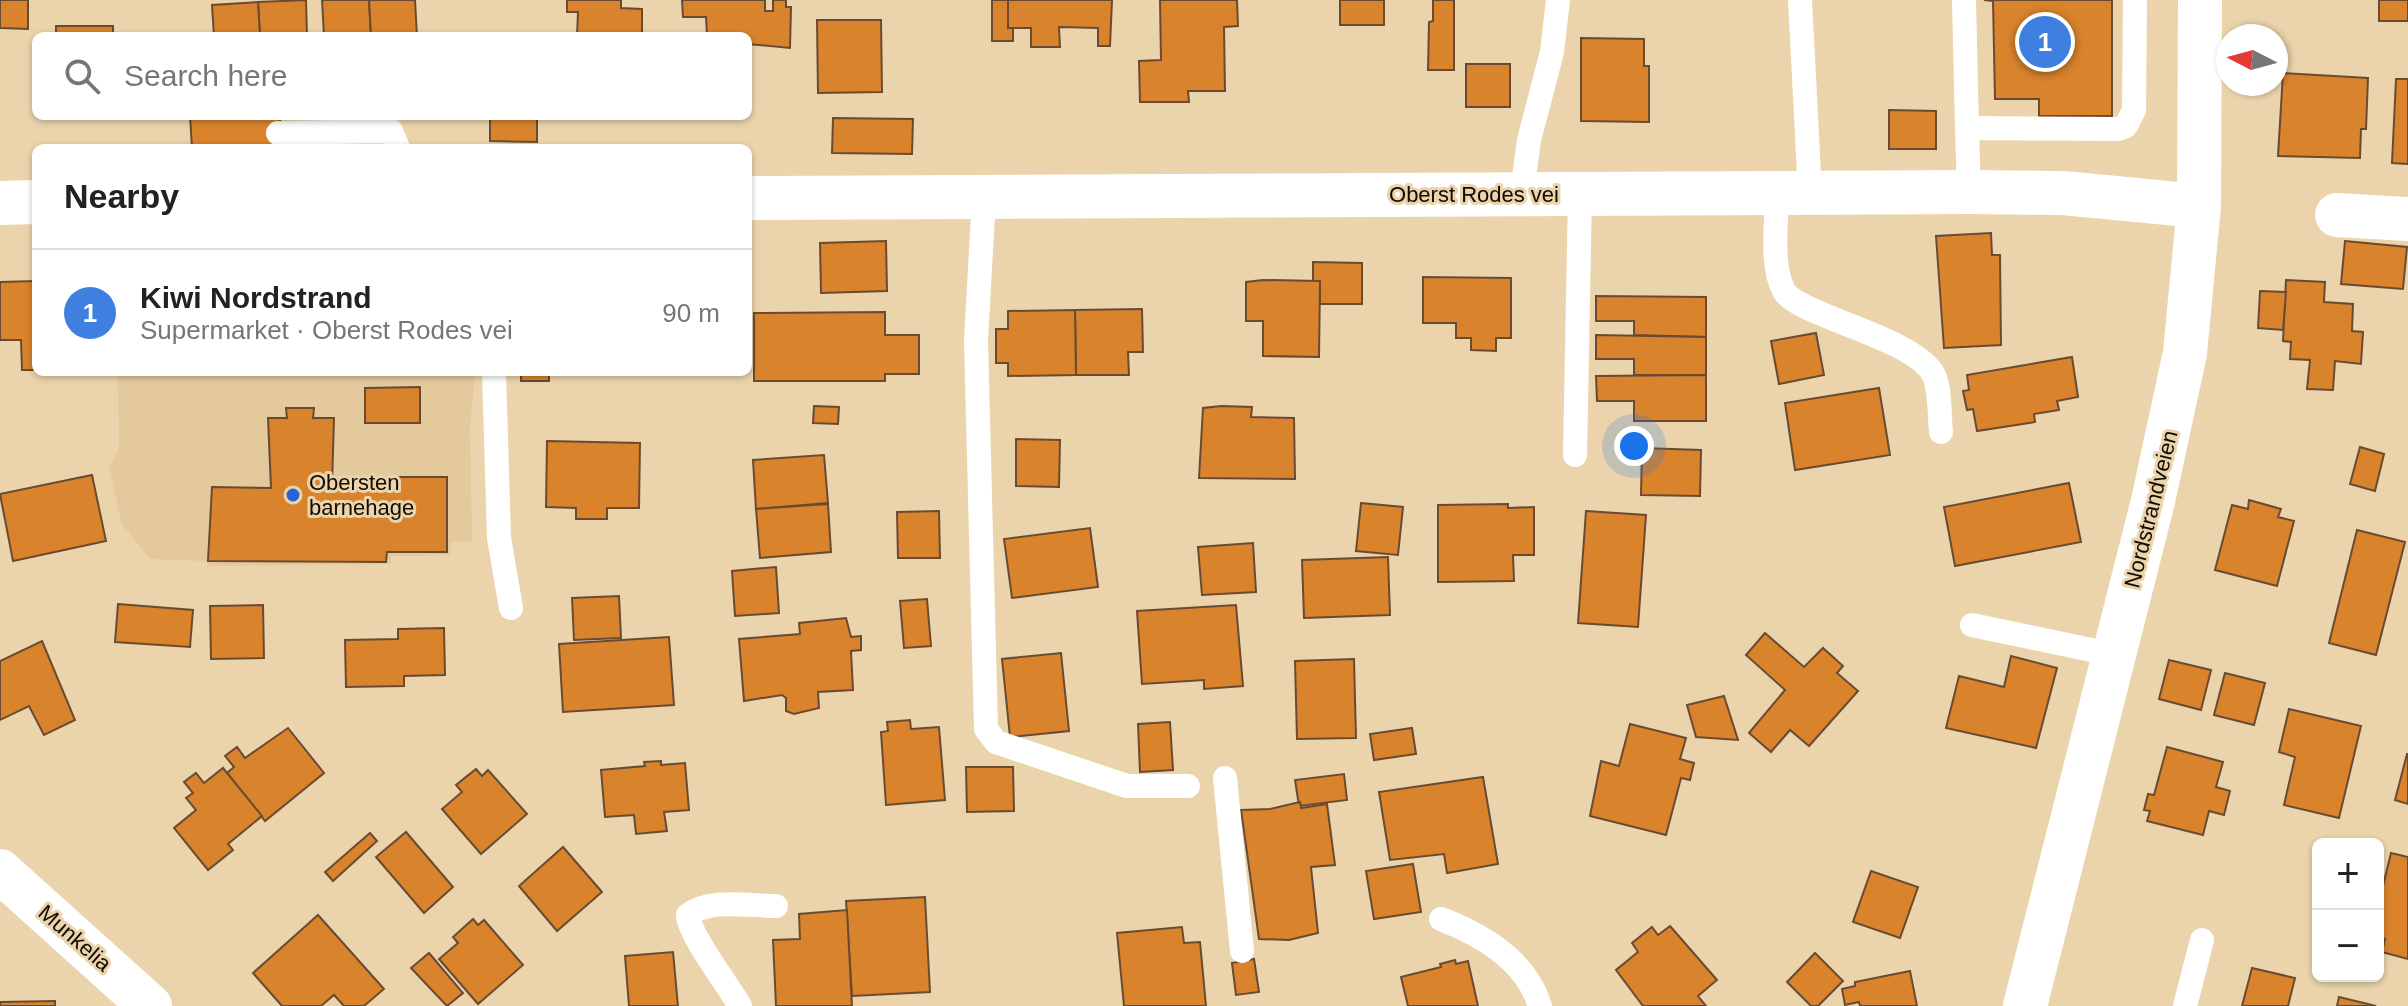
<!DOCTYPE html>
<meta charset="utf-8">
<style>
:root{--surface:#fff;--page:#f2f2f2;--text:#222;--muted:#767676;--line:#e0e0e0;--accent:#2764d1}
body{margin:0;font-family:Helvetica,sans-serif;background:var(--page);color:var(--text)}
.controls{position:absolute;right:24px;bottom:24px;display:grid;overflow:hidden;border-radius:12px;box-shadow:0 2px 6px #0004}
.controls button{width:72px;height:72px;display:grid;place-items:center;padding:0;border:0;border-bottom:2px solid var(--line);background:var(--surface);color:var(--text);font:40px sans-serif}
.compass{position:absolute;left:2216px;top:24px;width:72px;height:72px;border-radius:50%;background:var(--surface);box-shadow:0 2px 6px #0004;rotate:276deg}
.you{position:absolute;left:1634px;top:446px;width:28px;height:28px;margin:-20px;border:6px solid #fff;border-radius:50%;background:#1a73e8;box-shadow:0 0 0 12px #1a73e833}
.badge{display:grid;place-items:center;width:52px;height:52px;border-radius:50%;background:var(--accent);color:#fff;font-size:26px;font-weight:700}
.pin{position:absolute;translate:-50% -50%;border:4px solid #fff;box-shadow:0 2px 8px #0006}
.list{margin:0;padding:0;list-style:none}
h2{display:flex;justify-content:space-between;align-items:center;height:104px;margin:0;padding:0 32px;font-size:34px}
h2 small{font-size:26px;font-weight:400;color:var(--muted)}
.list li{display:grid;grid-template-columns:52px 1fr auto;gap:24px;align-items:center;box-sizing:border-box;height:128px;padding:0 32px;border-top:2px solid var(--line)}
.list b{display:block;font-size:30px;white-space:nowrap}
.list p{margin:0;font-size:26px;white-space:nowrap;color:var(--muted)}
.list em{font-size:26px;font-style:normal;color:var(--muted)}
.icon{flex:none;width:44px;height:44px;fill:none;stroke:currentColor;stroke-width:2;stroke-linecap:round;stroke-linejoin:round}
.map{position:relative;flex:none;width:2408px;height:1006px;overflow:hidden}
.search{position:absolute;background:var(--surface);box-shadow:0 2px 6px #0004;left:32px;top:32px;width:720px;height:88px;display:flex;align-items:center;gap:20px;box-sizing:border-box;padding:0 28px;border-radius:12px;color:var(--muted);font-size:30px}
.panel{position:absolute;background:var(--surface);box-shadow:0 2px 6px #0004;left:32px;top:144px;width:720px;height:232px;border-radius:12px}
.map>svg:first-child{display:block}
.built{fill:#e3c99b}
.building{fill:#d9832c;stroke:#6a4b31;stroke-width:2}
.lines{fill:none;stroke-linecap:round;stroke-linejoin:round}
.service{stroke:#fff;stroke-width:24}
.minor{stroke:#fff;stroke-width:44}
.tertiary{stroke:#fff;stroke-width:44}
.secondary{stroke:#fff;stroke-width:44}
.poi-dot{fill:#2764d1;stroke:#ebd4ac;stroke-width:3}
.labels{text-anchor:middle;dominant-baseline:central;stroke-width:6;stroke-linejoin:round;paint-order:stroke}
.street-label{font-size:22px;fill:#130b01;stroke:#ebd4ac}
.poi-label{font-size:22px;fill:#130b01;stroke:#ebd4ac;text-anchor:start}
</style>
<div class="map">
<svg width="2408" height="1006" viewBox="0 0 2408 1006">
<rect width="100%" height="100%" fill="#ebd4ac"/>
<path class="built" d="M118 372H475L470 428 472 542 451 541 450 555 391 556V564L209 566 207 561 150 559 122 524 109 467 119 448Z"/>
<g class="building">
<path d="M0 0H28V29L0 28Z"/>
<path d="M306 0 307 36H260L258 2Z"/>
<path d="M322 0H369L371 36H324Z"/>
<path d="M369 0H415L417 36H371Z"/>
<path d="M567 0H621V8L642 9V36H577L578 12H567Z"/>
<path d="M682 0H765V11H773V0H786V7H791L790 48 748 44V36H707L706 17H683Z"/>
<path d="M992 0H1008V28L1013 27V41H992Z"/>
<path d="M1008 0H1112L1110 46H1098V28L1059 27 1060 47H1031V28H1008Z"/>
<path d="M1160 0H1237L1238 26 1224 27 1225 91H1188L1189 102H1140L1139 61 1161 60Z"/>
<rect x="1340" y="0" width="44" height="25"/>
<path d="M1433 0H1454V70H1428L1429 22 1433 21Z"/>
<path d="M1984 0H2112V116H2039V99H1995L1993 1Z"/>
<rect x="2379" y="0" width="29" height="21"/>
<path d="M258 2 260 36H214L212 5Z"/>
<path d="M817 20H881L882 92 818 93Z"/>
<rect x="56" y="26" width="57" height="10"/>
<path d="M1581 38 1644 39V66H1649V122L1581 121Z"/>
<rect x="1466" y="64" width="44" height="43"/>
<path d="M2283 73 2368 78 2366 129H2361L2360 158 2278 156Z"/>
<path d="M2396 79H2408V164L2392 163Z"/>
<path d="M1889 110 1936 111V149H1889Z"/>
<path d="M190 116H282L277 128 276 148H192Z"/>
<path d="M490 116H537V142L490 141Z"/>
<path d="M833 118 913 119 912 154 832 153Z"/>
<path d="M1991 233 1992 255H2000L2001 345 1944 348 1936 236Z"/>
<path d="M886 241 887 291 821 293 820 243Z"/>
<path d="M2345 241 2407 247 2403 289 2341 284Z"/>
<path d="M1313 262 1362 263V304H1320V281H1313Z"/>
<path d="M1423 277 1511 278V338H1496V351L1471 350V338H1456V323H1423Z"/>
<path d="M1263 280 1320 281 1319 357 1263 356V321H1246V282Z"/>
<path d="M2286 280 2325 282 2324 302 2353 304 2352 331 2363 332 2361 364 2335 361 2333 390 2307 389 2310 360 2290 359 2291 342 2283 341Z"/>
<path d="M36 281V370H22L21 340H0V282Z"/>
<path d="M2260 291 2286 292 2283 330 2258 328Z"/>
<path d="M1596 296 1706 297V337L1634 335V321H1596Z"/>
<path d="M1142 309 1143 352H1128L1129 375H1076L1075 310Z"/>
<path d="M1075 310 1076 375 1008 376V363H996V329H1008V311Z"/>
<path d="M885 312V335H919V374H885V381H754V313Z"/>
<path d="M1816 333 1824 375 1779 384 1771 341Z"/>
<path d="M1596 335 1706 337V375H1634V359H1596Z"/>
<path d="M2072 357 2078 397 2057 401 2059 410 2034 414 2035 422 1977 431 1973 409 1967 410 1963 391 1969 390 1967 375Z"/>
<path d="M521 372H605V375L549 374V381H521Z"/>
<path d="M1706 375V421H1634V401H1597L1596 376Z"/>
<path d="M420 387V423H365V388Z"/>
<path d="M1879 388 1890 455 1795 470 1785 403Z"/>
<path d="M814 406 839 407 838 424 813 423Z"/>
<path d="M1221 406 1252 407 1251 417 1294 418 1295 479 1199 478 1203 408Z"/>
<path d="M286 408H314L313 418H334L332 485H380L379 477H447V552H387L386 562 208 561 212 487 271 488 268 418H287Z"/>
<path d="M1016 439 1060 440 1059 487 1016 486Z"/>
<path d="M547 441 640 443 639 508H607V519H576V508L546 507Z"/>
<path d="M2360 447 2384 454 2375 491 2350 484Z"/>
<path d="M1642 448 1701 450 1700 496 1641 495Z"/>
<path d="M824 455 828 503 756 509 753 460Z"/>
<path d="M92 475 106 541 13 561 0 494Z"/>
<path d="M2069 483 2081 542 1955 566 1944 507Z"/>
<path d="M2249 500 2281 509 2278 517 2294 521 2277 586 2215 570 2232 505 2248 509Z"/>
<path d="M1361 503 1403 507 1398 555 1356 551Z"/>
<path d="M828 504 831 552 760 558 756 509Z"/>
<path d="M1508 504V508L1534 507V555H1513L1514 581 1438 582V505Z"/>
<path d="M939 511 940 558H898L897 512Z"/>
<path d="M1586 511 1646 515 1638 627 1578 623Z"/>
<path d="M1090 528 1098 587 1012 598 1004 539Z"/>
<path d="M2357 530 2405 542 2376 655 2329 643Z"/>
<path d="M1253 543 1256 592 1202 595 1198 547Z"/>
<path d="M1388 557 1390 615 1304 618 1302 560Z"/>
<path d="M776 567 779 613 735 616 732 571Z"/>
<path d="M619 596 621 638 574 640 572 598Z"/>
<path d="M927 599 931 646 904 648 900 601Z"/>
<path d="M118 604 193 610 190 647 115 642Z"/>
<path d="M263 605 264 658 211 659 210 606Z"/>
<path d="M1236 605 1243 686 1204 689V680L1142 684 1137 611Z"/>
<path d="M846 618 851 637 861 636V650L851 651 853 690 818 692 819 708 794 714 786 711V698L782 695 744 701 739 639 800 634 799 623Z"/>
<path d="M444 628 445 675 404 676V686L346 687 345 640 398 639V629Z"/>
<path d="M1765 633 1804 667 1823 648 1843 666 1837 673 1858 691 1809 746 1790 730 1771 752 1749 733 1785 690 1746 655Z"/>
<path d="M669 637 674 705 563 712 559 644Z"/>
<path d="M42 641 75 720 44 735 29 706 0 720V661Z"/>
<path d="M1061 653 1069 731 1010 737 1002 659Z"/>
<path d="M2011 656 2057 668 2036 748 1946 728 1959 676 2004 687Z"/>
<path d="M1354 659 1356 738 1297 739 1295 661Z"/>
<path d="M2169 660 2211 670 2201 710 2159 699Z"/>
<path d="M2225 673 2265 683 2254 725 2214 715Z"/>
<path d="M1724 696 1738 740 1696 737 1687 705Z"/>
<path d="M2289 709 2361 726 2339 818 2284 805 2295 757 2279 752Z"/>
<path d="M910 720 911 729 939 727 945 800 886 805 881 732 888 731 887 722Z"/>
<path d="M1170 722 1173 770 1140 772 1138 724Z"/>
<path d="M1630 724 1686 738 1680 759 1694 763 1690 780 1681 778 1666 835 1590 816 1601 761 1619 766Z"/>
<path d="M288 728 324 773 265 821 227 773 234 767 225 756 237 747 245 758Z"/>
<path d="M1412 728 1416 754 1374 760 1370 734Z"/>
<path d="M2167 747 2223 762 2216 787 2230 791 2224 815 2209 811 2203 835 2147 821 2150 811 2144 810 2148 794 2154 795Z"/>
<path d="M2407 754H2408V804L2395 800Z"/>
<path d="M661 761V765L685 763 689 810 664 812 667 831 636 834 634 815 605 817 601 770 645 766 644 762Z"/>
<path d="M966 767H1013L1014 811 967 812Z"/>
<path d="M223 768 262 816 228 844 233 850 208 870 174 828 196 810 186 798 193 793 184 782 196 773 204 783Z"/>
<path d="M476 769 482 776 488 770 527 814 481 854 442 809 462 792 456 785Z"/>
<path d="M1344 774 1347 800 1299 806 1295 780Z"/>
<path d="M1483 777 1498 864 1447 873 1444 854 1390 860 1379 792Z"/>
<path d="M1300 802 1301 808 1327 804 1335 865 1311 867 1318 933 1289 940 1259 939 1241 810 1270 809Z"/>
<path d="M406 832 453 887 424 913 376 857Z"/>
<path d="M370 833 377 841 333 881 325 872Z"/>
<path d="M563 847 602 892 557 931 519 886Z"/>
<path d="M2391 853 2408 857V959L2382 952 2385 939 2378 937V906Z"/>
<path d="M1413 864 1421 912 1374 919 1366 871Z"/>
<path d="M1871 871 1918 887 1900 938 1853 922Z"/>
<path d="M925 897 930 992 852 996 846 901Z"/>
<path d="M847 910 852 1006H776L773 940 800 939 799 914Z"/>
<path d="M318 915 384 989 364 1006H344L334 995 321 1006H282L253 973Z"/>
<path d="M473 919 478 925 484 920 523 965 478 1004 439 959 458 943 453 937Z"/>
<path d="M1670 926 1717 980 1698 996 1706 1006H1643L1616 970 1638 952 1632 943 1652 927 1658 935Z"/>
<path d="M1182 927 1184 943 1200 942 1206 1006H1124L1117 933Z"/>
<path d="M673 952 678 1006H629L625 956Z"/>
<path d="M429 953 463 993 447 1006 411 968Z"/>
<path d="M1815 953 1843 981 1818 1006H1811L1787 982Z"/>
<path d="M1254 959 1259 992 1236 995 1232 963Z"/>
<path d="M1455 960 1456 964 1468 961 1478 1006H1408L1401 977 1441 967 1440 964Z"/>
<path d="M2252 968 2295 978 2288 1006H2242Z"/>
<path d="M1910 971 1917 1006H1860L1859 1002 1845 1005 1842 989 1855 986V982Z"/>
<path d="M2339 997 2376 1006H2337Z"/>
<path d="M55 1001V1006H0V1002Z"/>
</g>
<g class="lines">
<g class="service">
<path d="M1800 0 1810 193"/>
<path d="M1964 0 1967 128"/>
<path d="M278 133 391 131 398 148"/>
<path d="M1969 192 1967 128 2118 129 2126 126 2134 110 2135 0"/>
<path d="M1522 193 1529 140 1552 52 1558 0"/>
<path d="M1777 193C1777 222 1770 265 1784 291 1797 315 1908 336 1932 372 1941 385 1939 416 1941 432"/>
<path d="M984 197 976 341 986 729 996 742 1127 786H1188"/>
<path d="M494 372 499 538 511 608"/>
<path d="M1575 455 1580 194"/>
<path d="M1972 625 2115 655"/>
<path d="M1225 778 1242 951"/>
<path d="M1441 919C1482 935 1526 960 1540 1006"/>
<path d="M740 1006C728 985 688 933 688 915 709 898 750 906 776 906"/>
<path d="M2185 1006 2202 940"/>
</g>
<g class="minor">
<path d="M2337 215 2408 219"/>
<path d="M0 871 150 1006"/>
</g>
<g class="tertiary">
<path d="M748 198 1969 192 2063 193 2199 206"/>
<path d="M0 203 36 202"/>
</g>
<path class="secondary" d="M2025 1006 2153 501 2185 353 2199 206 2200 0"/>
</g>
<circle class="poi-dot" cx="293" cy="495" r="8"/>
<g class="labels">
<g class="street-label">
<text x="1474" y="194">Oberst Rodes vei</text>
<text transform="translate(2151 509) rotate(-76)">Nordstrandveien</text>
<text transform="translate(75 938) rotate(41)">Munkelia</text>
</g>
<g class="poi-label">
<text x="309" y="482">Obersten<tspan x="309" dy="25">barnehage</tspan></text>
</g>
</g>
</svg>
<div class="controls">
<button>+</button>
<button>−</button>
</div>
<svg class="compass" viewBox="-18 -18 36 36"><path d="M0-13l5 13h-10z" fill="#e53935"/><path d="M0 13l5-13h-10z" fill="#767676"/></svg>
<div class="you"></div>
<div class="pin badge" style="left:2045px;top:42px;background:#3f7fe0">1</div>
<div class="search"><svg class="icon" aria-label="search" viewBox="0 0 24 24"><circle cx="10" cy="10" r="6"/><path d="M15 15l6 6"/></svg>Search here</div>
<section class="panel">
<h2>Nearby<small></small></h2>
<ul class="list">
<li><span class="badge" style="background:#3f7fe0">1</span><div><b>Kiwi Nordstrand</b><p>Supermarket · Oberst Rodes vei</p></div><em>90 m</em></li>
</ul>
</section>
</div>
